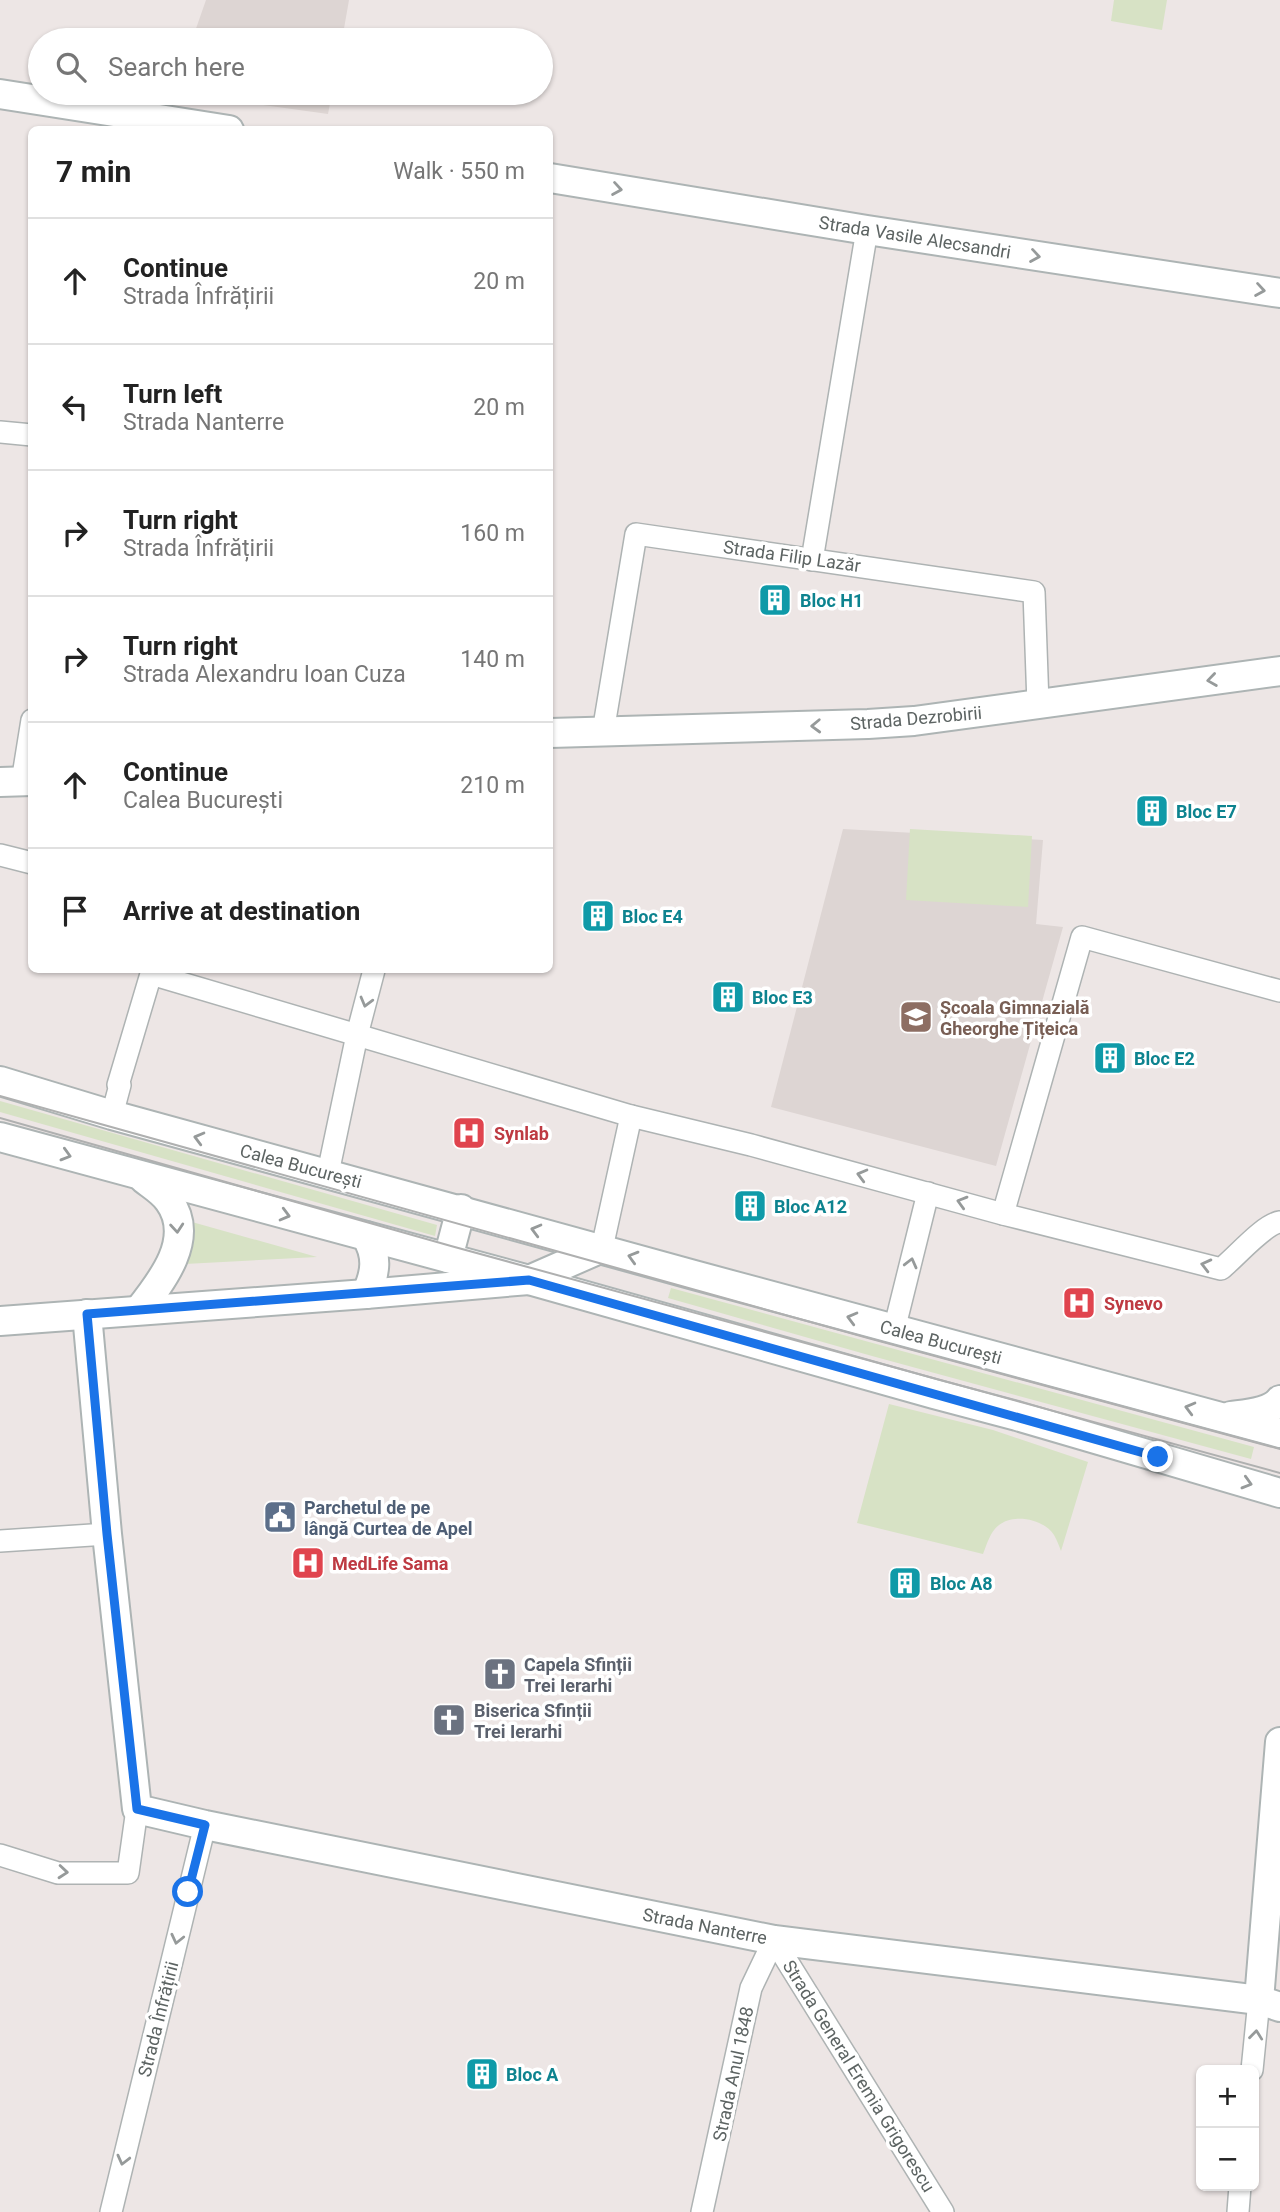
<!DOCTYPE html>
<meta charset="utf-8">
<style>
:root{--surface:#fff;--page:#f2f2f2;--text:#222;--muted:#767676;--line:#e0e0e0}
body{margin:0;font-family:Roboto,sans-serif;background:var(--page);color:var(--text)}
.controls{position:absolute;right:21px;bottom:21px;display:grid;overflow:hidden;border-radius:10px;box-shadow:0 2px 5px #0004}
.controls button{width:63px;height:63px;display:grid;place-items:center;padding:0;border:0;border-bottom:2px solid var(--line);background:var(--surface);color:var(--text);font:35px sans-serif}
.stop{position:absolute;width:21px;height:21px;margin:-16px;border:5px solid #1a73e8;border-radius:50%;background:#fff}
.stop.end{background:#1a73e8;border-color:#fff;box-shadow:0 2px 7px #0008}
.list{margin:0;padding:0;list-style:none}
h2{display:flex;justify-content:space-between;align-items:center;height:91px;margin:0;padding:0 28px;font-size:30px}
h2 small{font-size:23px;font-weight:400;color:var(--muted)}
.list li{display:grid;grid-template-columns:46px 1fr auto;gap:21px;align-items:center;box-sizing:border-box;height:126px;padding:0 28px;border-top:2px solid var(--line)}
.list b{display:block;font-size:26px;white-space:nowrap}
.list p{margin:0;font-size:23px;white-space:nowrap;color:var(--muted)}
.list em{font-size:23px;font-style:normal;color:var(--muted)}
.icon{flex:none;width:38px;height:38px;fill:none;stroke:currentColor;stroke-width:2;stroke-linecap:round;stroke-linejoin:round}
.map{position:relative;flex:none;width:1280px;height:2212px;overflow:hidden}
.search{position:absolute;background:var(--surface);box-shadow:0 2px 5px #0004;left:28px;top:28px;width:525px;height:77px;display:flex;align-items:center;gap:18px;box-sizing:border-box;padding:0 24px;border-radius:38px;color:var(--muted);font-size:26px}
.panel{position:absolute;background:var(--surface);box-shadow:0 2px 5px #0004;left:28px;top:126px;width:525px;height:847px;border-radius:10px}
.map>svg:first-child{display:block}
.education{fill:#ddd5d3}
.green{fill:#d7e2c5}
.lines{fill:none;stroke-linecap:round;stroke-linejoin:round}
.street-casing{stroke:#aeb3b3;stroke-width:24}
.secondary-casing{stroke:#adb4b4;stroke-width:32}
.street{stroke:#fff;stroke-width:21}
.secondary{stroke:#fff;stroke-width:28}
.tram{stroke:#afb0b0;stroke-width:2}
.oneway{stroke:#969a9a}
.route{stroke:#1a73e8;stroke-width:9}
.labels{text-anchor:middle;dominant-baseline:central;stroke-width:7;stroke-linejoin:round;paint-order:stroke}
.street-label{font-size:18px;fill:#5d6463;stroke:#fff}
.culture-label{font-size:18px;font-weight:bold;fill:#0d838f;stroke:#fff;text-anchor:start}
.education-label{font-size:18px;font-weight:bold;fill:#785e54;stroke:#fff;text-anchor:start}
.health-label{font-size:18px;font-weight:bold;fill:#be3a42;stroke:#fff;text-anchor:start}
.service-label{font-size:18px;font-weight:bold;fill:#4e5e75;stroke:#fff;text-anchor:start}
.worship-label{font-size:18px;font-weight:bold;fill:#5b616d;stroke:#fff;text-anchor:start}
</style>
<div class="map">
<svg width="1280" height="2212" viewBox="0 0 1280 2212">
<rect width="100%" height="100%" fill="#ede6e5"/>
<g class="education">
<path d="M206 0H349L342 40H192Z"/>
<path d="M177 93H332L328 114Z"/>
<path d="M843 829 1043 840 1036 924 1063 927 996 1166 771 1107Z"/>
</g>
<g class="green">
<path d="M1114 0H1167L1162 30 1111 21Z"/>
<path d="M910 829 1032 836 1028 907 906 900Z"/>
<path d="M0 1101 437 1225 435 1236 0 1112Z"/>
<path d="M192 1222 317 1257 185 1264Z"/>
<path d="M671 1288 1254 1447 1251 1459 872 1356 668 1298Z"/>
<path d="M889 1404 993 1430 1088 1462 1061 1551C1059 1546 1057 1540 1054 1535 1044 1519 1014 1513 999 1525 990 1532 987 1544 983 1554L857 1523Z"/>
</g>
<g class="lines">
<defs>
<g id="street">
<path d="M0 432 32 435"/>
<path d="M812 560 867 230"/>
<path d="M603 732 636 534 1034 592 1038 704"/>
<path d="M22 782 32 720"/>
<path d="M0 855 32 863"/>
<path d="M112 1115 120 1085H118L151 974 631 1116 751 1145 1003 1214 1221 1269C1236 1257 1264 1224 1280 1222"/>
<path d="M328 1173 357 1035 374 970"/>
<path d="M1003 1214 1082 937 1280 991"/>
<path d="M602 1248 631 1116"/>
<path d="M894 1330 928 1193"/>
<path d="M0 1541 107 1534"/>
<path d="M0 1855 58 1873H128L137 1809"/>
<path d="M774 1940 943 2212"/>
<path d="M1252 2070 1259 2000"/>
<path d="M111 2212 205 1825"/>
<path d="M702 2212 751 1988 774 1940"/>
<path d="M1238 2212 1240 2186"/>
</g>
<g id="secondary">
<path d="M0 94 229 130"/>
<path d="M550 178 867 230 1280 293"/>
<path d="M550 733 868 724 914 721 1280 671"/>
<path d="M0 782 32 781"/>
<path d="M0 1081 112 1115 694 1275 1280 1433"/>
<path d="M0 1137 529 1280 934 1394 1017 1416 1280 1493"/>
<path d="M448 1258 461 1209"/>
<path d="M366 1294C376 1273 378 1256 366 1236"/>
<path d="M139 1310C162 1281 196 1238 169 1201 163 1192 153 1186 144 1179"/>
<path d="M87 1314 107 1534 137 1809 205 1825 774 1940 1259 2000 1280 2007"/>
<path d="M0 1321 366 1294 529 1280 602 1248"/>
<path d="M1231 1416C1246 1414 1270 1413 1280 1400"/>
<path d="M1259 2000 1280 1742"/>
</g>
</defs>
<use href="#street" class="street-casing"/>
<use href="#secondary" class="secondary-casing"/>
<use href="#street" class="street"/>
<use href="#secondary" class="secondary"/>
<g class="tram">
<path d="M0 1096 868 1338 1280 1449"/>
<path d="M0 1118 451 1246 1280 1473"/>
</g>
</g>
<defs><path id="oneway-chevron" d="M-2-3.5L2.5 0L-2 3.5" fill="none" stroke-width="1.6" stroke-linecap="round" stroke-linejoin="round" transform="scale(1.75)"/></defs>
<g class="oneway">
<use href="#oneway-chevron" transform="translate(617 189) rotate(9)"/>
<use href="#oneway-chevron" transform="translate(1035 256) rotate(9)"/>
<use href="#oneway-chevron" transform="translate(1260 290) rotate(9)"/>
<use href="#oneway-chevron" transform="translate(1212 680) rotate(172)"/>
<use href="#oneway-chevron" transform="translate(816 726) rotate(178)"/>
<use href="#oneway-chevron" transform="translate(366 1002) rotate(105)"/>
<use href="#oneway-chevron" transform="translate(199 1138) rotate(-165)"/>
<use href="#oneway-chevron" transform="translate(66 1155) rotate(16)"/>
<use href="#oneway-chevron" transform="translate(862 1175) rotate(-165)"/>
<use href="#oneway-chevron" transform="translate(962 1202) rotate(-164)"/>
<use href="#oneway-chevron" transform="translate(285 1215) rotate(15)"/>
<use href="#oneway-chevron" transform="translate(177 1228) rotate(85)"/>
<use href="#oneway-chevron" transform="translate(536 1230) rotate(-165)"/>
<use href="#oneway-chevron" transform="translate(633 1257) rotate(-164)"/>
<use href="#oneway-chevron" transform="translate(911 1263) rotate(-76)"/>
<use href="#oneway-chevron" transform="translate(1206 1265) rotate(-166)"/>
<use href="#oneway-chevron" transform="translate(852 1318) rotate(-165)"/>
<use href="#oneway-chevron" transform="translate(1190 1408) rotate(-165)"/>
<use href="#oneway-chevron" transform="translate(1247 1483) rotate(16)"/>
<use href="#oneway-chevron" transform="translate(63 1872) rotate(5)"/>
<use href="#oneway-chevron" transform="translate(177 1939) rotate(103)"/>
<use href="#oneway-chevron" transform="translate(1256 2035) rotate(-84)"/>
<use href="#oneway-chevron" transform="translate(123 2160) rotate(104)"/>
</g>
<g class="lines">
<path class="route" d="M188 1892 205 1825 137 1809 107 1534 87 1314 529 1280 1158 1457"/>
</g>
<defs>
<symbol id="building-square" viewBox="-11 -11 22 22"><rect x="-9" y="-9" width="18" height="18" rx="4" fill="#0f9aa8" stroke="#fff"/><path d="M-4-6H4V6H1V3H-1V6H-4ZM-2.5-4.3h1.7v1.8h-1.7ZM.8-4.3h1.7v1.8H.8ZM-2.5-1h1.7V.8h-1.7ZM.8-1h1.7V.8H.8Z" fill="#fff"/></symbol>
<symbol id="school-square" viewBox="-11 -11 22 22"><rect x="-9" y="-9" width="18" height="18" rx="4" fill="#8d6e63" stroke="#fff"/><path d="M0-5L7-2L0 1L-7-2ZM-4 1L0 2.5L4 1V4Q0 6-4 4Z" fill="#fff"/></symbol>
<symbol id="hospital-square" viewBox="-11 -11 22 22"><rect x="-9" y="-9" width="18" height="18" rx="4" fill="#e0444e" stroke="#fff"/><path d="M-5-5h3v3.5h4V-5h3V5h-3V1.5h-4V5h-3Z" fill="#fff"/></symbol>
<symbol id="civic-square" viewBox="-11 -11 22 22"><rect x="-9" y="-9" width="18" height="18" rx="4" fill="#5c6f8a" stroke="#fff"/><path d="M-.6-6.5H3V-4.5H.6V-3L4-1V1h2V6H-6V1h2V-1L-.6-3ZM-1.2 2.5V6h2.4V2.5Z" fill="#fff"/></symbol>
<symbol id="church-square" viewBox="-11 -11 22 22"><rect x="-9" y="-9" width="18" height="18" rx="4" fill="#6b7280" stroke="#fff"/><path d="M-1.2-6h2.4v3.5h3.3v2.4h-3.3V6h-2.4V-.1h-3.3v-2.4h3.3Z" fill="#fff"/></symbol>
</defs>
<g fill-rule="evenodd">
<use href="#building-square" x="756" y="581" width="38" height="38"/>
<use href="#building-square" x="1133" y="792" width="38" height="38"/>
<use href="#building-square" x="579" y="897" width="38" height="38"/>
<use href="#building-square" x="709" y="978" width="38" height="38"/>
<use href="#school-square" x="897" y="998" width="38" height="38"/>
<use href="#building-square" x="1091" y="1039" width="38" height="38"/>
<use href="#hospital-square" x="450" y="1114" width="38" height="38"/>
<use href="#building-square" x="731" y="1187" width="38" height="38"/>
<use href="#hospital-square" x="1060" y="1284" width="38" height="38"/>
<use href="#civic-square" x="261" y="1498" width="38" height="38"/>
<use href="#hospital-square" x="289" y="1544" width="38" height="38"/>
<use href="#building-square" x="886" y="1564" width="38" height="38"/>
<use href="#church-square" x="481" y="1655" width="38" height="38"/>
<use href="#church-square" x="430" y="1701" width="38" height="38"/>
<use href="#building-square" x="463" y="2055" width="38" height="38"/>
</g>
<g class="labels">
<g class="street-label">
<text transform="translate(915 237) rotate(9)">Strada Vasile Alecsandri</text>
<text transform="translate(792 556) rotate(8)">Strada Filip Lazăr</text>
<text transform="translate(916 718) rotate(-5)">Strada Dezrobirii</text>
<text transform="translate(301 1166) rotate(15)">Calea București</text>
<text transform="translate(941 1342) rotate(15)">Calea București</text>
<text transform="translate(705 1926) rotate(11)">Strada Nanterre</text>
<text transform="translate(158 2019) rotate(-76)">Strada Înfrățirii</text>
<text transform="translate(733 2074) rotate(-78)">Strada Anul 1848</text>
<text transform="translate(859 2076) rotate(58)">Strada General Eremia Grigorescu</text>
</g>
<g class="culture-label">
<text x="800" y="600">Bloc H1</text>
<text x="1176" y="811">Bloc E7</text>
<text x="622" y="916">Bloc E4</text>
<text x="752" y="997">Bloc E3</text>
<text x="1134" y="1058">Bloc E2</text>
<text x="774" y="1206">Bloc A12</text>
<text x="930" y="1583">Bloc A8</text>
<text x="506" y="2074">Bloc A</text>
</g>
<g class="education-label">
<text x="940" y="1007">Școala Gimnazială<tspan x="940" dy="21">Gheorghe Țițeica</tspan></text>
</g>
<g class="health-label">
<text x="494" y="1133">Synlab</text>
<text x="1104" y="1303">Synevo</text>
<text x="332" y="1563">MedLife Sama</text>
</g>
<g class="service-label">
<text x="304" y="1507">Parchetul de pe<tspan x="304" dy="21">lângă Curtea de Apel</tspan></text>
</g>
<g class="worship-label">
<text x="524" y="1664">Capela Sfinții<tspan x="524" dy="21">Trei Ierarhi</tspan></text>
<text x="474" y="1710">Biserica Sfinții<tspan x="474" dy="21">Trei Ierarhi</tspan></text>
</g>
</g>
</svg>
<div class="controls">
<button>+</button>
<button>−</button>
</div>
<div class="stop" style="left:188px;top:1892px"></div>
<div class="stop end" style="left:1158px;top:1457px"></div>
<div class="search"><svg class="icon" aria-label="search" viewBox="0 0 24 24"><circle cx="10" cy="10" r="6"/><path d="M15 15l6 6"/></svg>Search here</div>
<section class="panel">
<h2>7 min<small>Walk · 550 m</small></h2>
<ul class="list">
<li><svg class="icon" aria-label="ahead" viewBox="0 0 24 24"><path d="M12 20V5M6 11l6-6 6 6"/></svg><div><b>Continue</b><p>Strada Înfrățirii</p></div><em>20 m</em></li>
<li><svg class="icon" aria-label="left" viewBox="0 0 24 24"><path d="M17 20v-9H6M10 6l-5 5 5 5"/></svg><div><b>Turn left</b><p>Strada Nanterre</p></div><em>20 m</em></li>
<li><svg class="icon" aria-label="right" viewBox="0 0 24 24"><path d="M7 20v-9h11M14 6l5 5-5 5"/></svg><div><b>Turn right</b><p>Strada Înfrățirii</p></div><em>160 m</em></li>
<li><svg class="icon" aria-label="right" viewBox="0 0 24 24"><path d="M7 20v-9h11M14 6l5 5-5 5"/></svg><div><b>Turn right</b><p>Strada Alexandru Ioan Cuza</p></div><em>140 m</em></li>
<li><svg class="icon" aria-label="ahead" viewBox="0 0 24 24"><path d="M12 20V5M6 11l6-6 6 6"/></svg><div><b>Continue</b><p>Calea București</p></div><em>210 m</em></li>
<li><svg class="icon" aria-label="arrive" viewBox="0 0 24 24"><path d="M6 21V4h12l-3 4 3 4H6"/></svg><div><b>Arrive at destination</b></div></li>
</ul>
</section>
</div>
